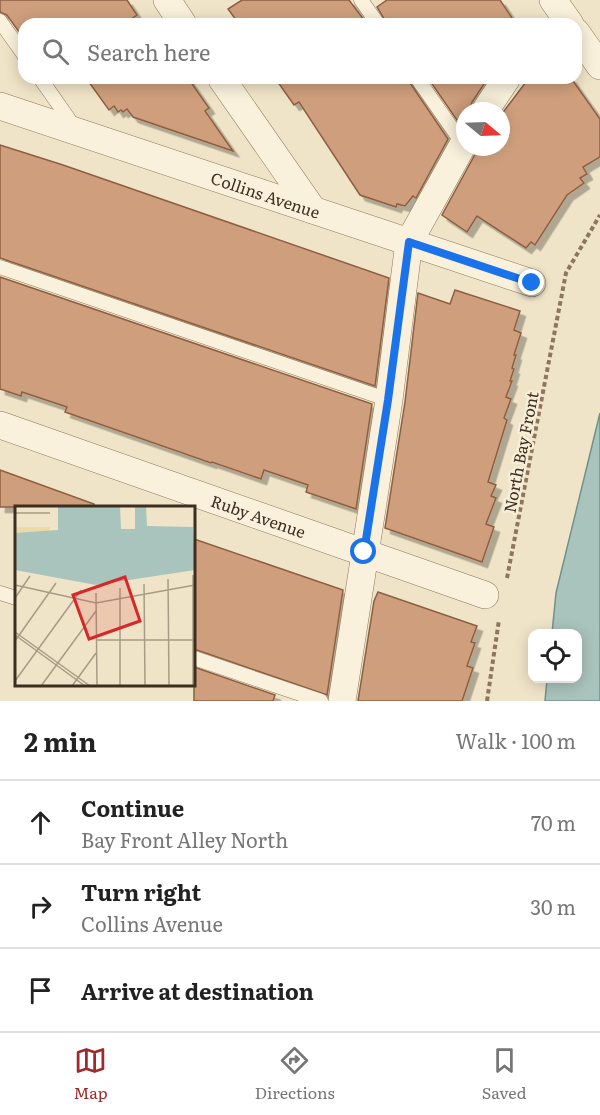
<!DOCTYPE html>
<meta charset="utf-8">
<style>
:root{--surface:#fff;--page:#f6f6f6;--text:#222;--muted:#767676;--line:#e0e0e0;--accent:#9e2a2b}
body{margin:0;font-family:Literata,serif;background:var(--page);color:var(--text)}
.controls{position:absolute;right:18px;bottom:18px;display:grid;overflow:hidden;border-radius:12px;box-shadow:0 3px 15px #0003}
.controls button{width:54px;height:54px;display:grid;place-items:center;padding:0;border:0;border-bottom:2px solid var(--line);background:var(--surface);color:var(--text);font:30px sans-serif}
.compass{position:absolute;left:456px;top:102px;width:54px;height:54px;border-radius:50%;background:var(--surface);box-shadow:0 3px 15px #0003;rotate:109deg}
.stop{position:absolute;width:18px;height:18px;margin:-14px;border:4px solid #1a73e8;border-radius:50%;background:#fff}
.stop.end{background:#1a73e8;border-color:#fff;box-shadow:0 2px 6px #0008}
.list{margin:0;padding:0;list-style:none}
h2{display:flex;justify-content:space-between;align-items:center;height:78px;margin:0;padding:0 24px;font-size:26px}
h2 small{font-size:20px;font-weight:400;color:var(--muted)}
.list li{display:grid;grid-template-columns:39px 1fr auto;gap:18px;align-items:center;box-sizing:border-box;height:84px;padding:0 24px;border-top:2px solid var(--line)}
.list b{display:block;font-size:22px;white-space:nowrap}
.list p{margin:0;font-size:20px;white-space:nowrap;color:var(--muted)}
.list em{font-size:20px;font-style:normal;color:var(--muted)}
.icon{flex:none;width:33px;height:33px;fill:none;stroke:currentColor;stroke-width:2;stroke-linecap:round;stroke-linejoin:round}
.map{position:relative;flex:none;width:600px;height:701px;overflow:hidden}
.search{position:absolute;background:var(--surface);box-shadow:0 3px 15px #0003;left:18px;right:18px;top:18px;height:66px;display:flex;align-items:center;gap:15px;box-sizing:border-box;padding:0 21px;border-radius:18px;color:var(--muted);font-size:22px}
.sheet{height:330px;background:var(--surface)}
nav{display:flex;justify-content:space-around;align-items:center;box-sizing:border-box;height:84px;border-top:2px solid var(--line);background:var(--surface);font-size:16px;color:var(--muted)}
nav a{display:grid;justify-items:center;gap:3px}
nav .on{color:var(--accent)}
.map>svg:first-child{display:block}
.water{fill:#a9c4bc;stroke:#6f938a;stroke-width:1.5}
.building{fill:#cf9f7d;stroke:#8d5f41;stroke-width:1.5;filter:url(#shadow)}
.lines{fill:none;stroke-linecap:round;stroke-linejoin:round}
.service-casing{stroke:#8d765c;stroke-width:15}
.minor-casing{stroke:#8d765c;stroke-width:28}
.path{stroke:#8d765c;stroke-width:4;stroke-dasharray:4.5 3;stroke-linecap:butt}
.service{stroke:#faf1dc;stroke-width:14}
.minor{stroke:#faf1dc;stroke-width:27}
.route{stroke:#1a73e8;stroke-width:8}
.labels{text-anchor:middle;dominant-baseline:central;stroke-width:5;stroke-linejoin:round;paint-order:stroke}
.street-label{font-size:16px;fill:#3d2e20;stroke:#f7eed8}
.inset-road{fill:none;stroke:#a89b85;stroke-width:1.5}
.view{fill:#d62828;fill-opacity:0.15;stroke:#d62828;stroke-width:3}
.inset-edge{fill:none;stroke:#3d2e20;stroke-width:3}
</style>
<div class="map">
<svg width="600" height="701" viewBox="0 0 600 701">
<defs>
<filter id="shadow"><feDropShadow dx="5.5" dy="5.5" stdDeviation="0" flood-color="#0004"/></filter>
</defs>
<rect width="100%" height="100%" fill="#f0e4c8"/>
<path class="water" d="M600 413V701H545L547 679 578 678V634L552 633 556 593Z"/>
<g class="building">
<path d="M0 0H127L137 15 124 24H24V34L22 36 7 15 0 12Z"/>
<path d="M242 0H349L367 24H239L228 9Z"/>
<path d="M387 0H500L516 24H387L377 7Z"/>
<path d="M86 78H188L209 108 205 111 233 151 133 117 127 109 123 112 121 110 118 112 114 106 109 110Z"/>
<path d="M275 78H408L410 83 448 139 416 198 413 196 405 206 397 204 396 207 360 195 299 102 294 105Z"/>
<path d="M428 78H488L472 102 469 111H465V125L461 126Z"/>
<path d="M529 78H571L600 119V157L583 167 587 174 580 178 584 183 567 195 535 245 531 242 526 248 477 216 467 232 442 215 479 147H501V115Z"/>
<path d="M0 145 63 165 389 278 375 386 0 258Z"/>
<path d="M0 277 372 404 356 509 306 492 308 485 264 470 261 479 212 462 211 463 65 412 67 407 22 392 21 396 0 389Z"/>
<path d="M455 290 520 311 514 330 521 333 514 355H516L512 368 514 369 510 381H512L506 397 511 399 504 418 507 420 488 482 496 485 491 496 496 498 486 524 494 527 482 562 385 528 405 402 418 293 450 304Z"/>
<path d="M0 470 94 504V507H0Z"/>
<path d="M194 539 343 590 327 695 194 649Z"/>
<path d="M378 592 477 626 471 642 475 643 467 666 473 668 462 701H358L374 601Z"/>
<path d="M194 667 275 695 273 701H194Z"/>
</g>
<g class="lines">
<defs>
<g id="service">
<path d="M361 0 378 24"/>
<path d="M0 21 24 55"/>
<path d="M40 78 75 128"/>
<path d="M417 78 463 144"/>
<path d="M0 267 389 400"/>
<path d="M0 593 16 598"/>
<path d="M194 658 321 701"/>
</g>
<g id="minor">
<path d="M167 0 183 24"/>
<path d="M553 0 570 24"/>
<path d="M576 32 600 66"/>
<path d="M221 78 313 210"/>
<path id="s1" d="M0 106 532 283"/>
<path d="M485 111 507 78"/>
<path id="s2" d="M0 425 485 595"/>
<path d="M342 701 389 400 409 242 465 141"/>
</g>
</defs>
<use href="#service" class="service-casing"/>
<use href="#minor" class="minor-casing"/>
<g class="path">
<path d="M507 578 566 273 600 215"/>
<path d="M487 701 499 620"/>
</g>
<use href="#service" class="service"/>
<use href="#minor" class="minor"/>
</g>
<g class="lines">
<path class="route" d="M364 552 388 400 409 242 532 283"/>
</g>
<g class="labels">
<g class="street-label">
<text stroke="none"><textPath href="#s1" startOffset="280">Collins Avenue</textPath></text>
<text transform="translate(520 452) rotate(-79)">North Bay Front</text>
<text stroke="none"><textPath href="#s2" startOffset="274">Ruby Avenue</textPath></text>
</g>
</g>
<g transform="translate(15 506)">
<rect width="180" height="180" fill="#f0e4c8"/>
<path d="M0 21H35V27H0Z" fill="#ecd9a5"/>
<path d="M43 0H105L106 23H120V0H131L132 20 178 21 180 64 81 79 0 64V27L43 24Z" fill="#a9c4bc"/>
<path class="inset-road" d="M0 7H35M178 69V180M153 73 154 180M129 78 130 180M0 79 81 97 180 79M105 82V180M81 87 82 180M0 92 15 70M0 126 75 180M0 129 70 180M82 134H179M0 135 41 77M0 175 66 84M26 180 81 105M57 180 81 147"/>
<path class="view" d="M110 71 125 115 74 133 58 89Z"/>
<rect width="180" height="180" class="inset-edge"/>
</g>
</svg>
<div class="controls">
<button><svg class="icon" aria-label="locate" viewBox="0 0 24 24"><circle cx="12" cy="12" r="6"/><path d="M12 2v4M12 18v4M2 12h4M18 12h4"/></svg></button>
</div>
<svg class="compass" viewBox="-18 -18 36 36"><path d="M0-13l5 13h-10z" fill="#e53935"/><path d="M0 13l5-13h-10z" fill="#767676"/></svg>
<div class="stop" style="left:364px;top:552px"></div>
<div class="stop end" style="left:532px;top:283px"></div>
<div class="search"><svg class="icon" aria-label="search" viewBox="0 0 24 24"><circle cx="10" cy="10" r="6"/><path d="M15 15l6 6"/></svg>Search here</div>
</div>
<section class="sheet">
<h2>2 min<small>Walk · 100 m</small></h2>
<ul class="list">
<li><svg class="icon" aria-label="ahead" viewBox="0 0 24 24"><path d="M12 20V5M6 11l6-6 6 6"/></svg><div><b>Continue</b><p>Bay Front Alley North</p></div><em>70 m</em></li>
<li><svg class="icon" aria-label="right" viewBox="0 0 24 24"><path d="M7 20v-9h11M14 6l5 5-5 5"/></svg><div><b>Turn right</b><p>Collins Avenue</p></div><em>30 m</em></li>
<li><svg class="icon" aria-label="arrive" viewBox="0 0 24 24"><path d="M6 21V4h12l-3 4 3 4H6"/></svg><div><b>Arrive at destination</b></div></li>
</ul>
</section>
<nav>
<a class="on"><svg class="icon" aria-label="map" viewBox="0 0 24 24"><path d="M3 6l6-2 6 2 6-2v14l-6 2-6-2-6 2zM9 4v14M15 6v14"/></svg>Map</a>
<a><svg class="icon" aria-label="directions" viewBox="0 0 24 24"><path d="M12 3l9 9-9 9-9-9zM9 14v-3h6M13 9l2 2-2 2"/></svg>Directions</a>
<a><svg class="icon" aria-label="saved" viewBox="0 0 24 24"><path d="M7 4h10v16l-5-4-5 4z"/></svg>Saved</a>
</nav>
